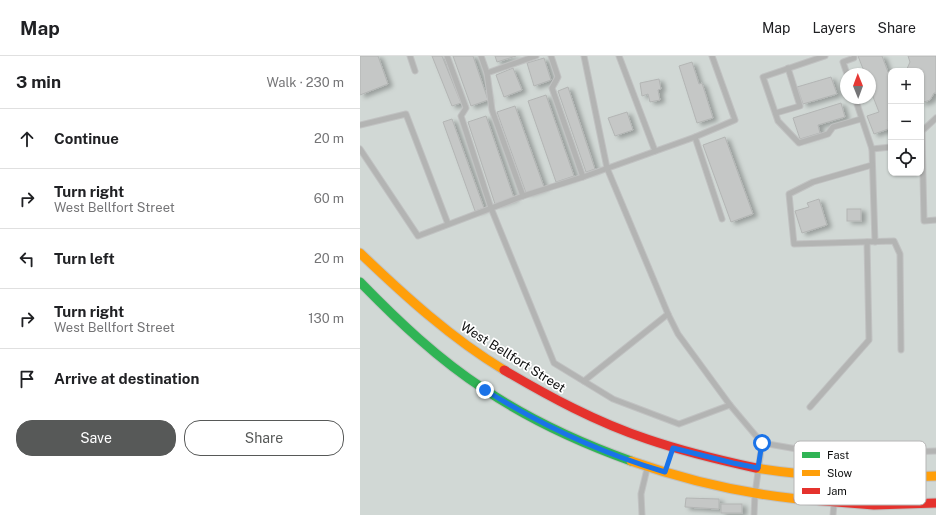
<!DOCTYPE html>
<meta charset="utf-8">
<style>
:root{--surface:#fff;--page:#f6f6f6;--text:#202124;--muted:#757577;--line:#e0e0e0;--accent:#575958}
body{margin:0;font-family:"Public Sans",sans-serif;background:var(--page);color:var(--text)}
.controls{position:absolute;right:12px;top:12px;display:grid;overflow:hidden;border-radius:8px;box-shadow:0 1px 3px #0004}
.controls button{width:36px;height:36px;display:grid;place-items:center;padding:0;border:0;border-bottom:1px solid var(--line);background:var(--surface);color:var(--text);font:20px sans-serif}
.compass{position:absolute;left:480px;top:12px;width:36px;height:36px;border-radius:50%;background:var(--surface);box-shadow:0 1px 3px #0004;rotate:359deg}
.stop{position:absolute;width:12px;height:12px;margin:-9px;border:3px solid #1a73e8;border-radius:50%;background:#fff}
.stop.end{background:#1a73e8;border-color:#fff;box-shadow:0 1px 4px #0008}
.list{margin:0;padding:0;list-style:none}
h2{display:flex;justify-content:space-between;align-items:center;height:52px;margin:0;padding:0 16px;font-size:17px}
h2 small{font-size:13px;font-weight:400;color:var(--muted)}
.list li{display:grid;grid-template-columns:26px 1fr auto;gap:12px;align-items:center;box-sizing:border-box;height:60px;padding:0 16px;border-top:1px solid var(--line)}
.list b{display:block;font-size:15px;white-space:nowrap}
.list p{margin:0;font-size:13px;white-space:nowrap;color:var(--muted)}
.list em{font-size:13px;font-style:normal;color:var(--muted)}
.actions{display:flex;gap:8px;padding:12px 16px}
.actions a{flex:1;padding:9px 0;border:1px solid var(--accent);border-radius:16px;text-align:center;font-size:14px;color:var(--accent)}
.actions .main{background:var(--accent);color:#fff}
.icon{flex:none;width:22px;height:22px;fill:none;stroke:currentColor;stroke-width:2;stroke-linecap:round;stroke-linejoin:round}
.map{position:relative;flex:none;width:576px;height:459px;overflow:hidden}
header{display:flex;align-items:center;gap:24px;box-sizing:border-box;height:56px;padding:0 20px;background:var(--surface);border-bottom:1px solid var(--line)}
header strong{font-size:19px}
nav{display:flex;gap:22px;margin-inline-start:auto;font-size:14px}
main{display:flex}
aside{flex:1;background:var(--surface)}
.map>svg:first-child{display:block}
.built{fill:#d1d8d5;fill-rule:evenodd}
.building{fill:#c5c7c6;stroke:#b3b5b4;filter:url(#shadow)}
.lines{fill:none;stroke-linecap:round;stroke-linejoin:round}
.lane-casing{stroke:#c1c2c2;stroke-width:7}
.fast-casing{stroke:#c1c2c2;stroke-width:11}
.slow-casing{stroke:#c1c2c2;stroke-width:11}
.jam-casing{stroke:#c1c2c2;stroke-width:11}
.lane{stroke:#b3b4b3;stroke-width:5}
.fast{stroke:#30b455;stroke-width:9}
.slow{stroke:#ff9f0a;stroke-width:9}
.jam{stroke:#e5322d;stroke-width:9}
.route{stroke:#1a73e8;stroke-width:5}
.labels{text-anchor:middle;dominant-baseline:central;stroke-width:3.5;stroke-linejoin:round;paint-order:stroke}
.street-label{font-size:13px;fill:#0c0d0d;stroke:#fff}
.key{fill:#fff;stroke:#b6b6b6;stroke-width:1}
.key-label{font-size:11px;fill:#0c0d0d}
</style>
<header>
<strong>Map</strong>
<nav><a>Map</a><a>Layers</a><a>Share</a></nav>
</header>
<main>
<aside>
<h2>3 min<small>Walk · 230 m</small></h2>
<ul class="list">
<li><svg class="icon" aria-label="ahead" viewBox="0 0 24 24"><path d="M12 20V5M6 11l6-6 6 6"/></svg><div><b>Continue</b></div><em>20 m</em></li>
<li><svg class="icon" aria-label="right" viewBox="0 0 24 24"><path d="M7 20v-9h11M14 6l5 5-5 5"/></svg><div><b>Turn right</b><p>West Bellfort Street</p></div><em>60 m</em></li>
<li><svg class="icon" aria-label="left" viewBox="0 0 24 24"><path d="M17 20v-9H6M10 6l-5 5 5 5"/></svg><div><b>Turn left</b></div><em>20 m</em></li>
<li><svg class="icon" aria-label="right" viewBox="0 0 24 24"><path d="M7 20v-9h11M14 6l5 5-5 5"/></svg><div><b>Turn right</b><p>West Bellfort Street</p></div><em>130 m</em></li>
<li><svg class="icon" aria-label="arrive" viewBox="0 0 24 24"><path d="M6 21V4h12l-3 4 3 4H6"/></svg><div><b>Arrive at destination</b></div></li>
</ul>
<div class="actions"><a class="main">Save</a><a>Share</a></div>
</aside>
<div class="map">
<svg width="576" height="459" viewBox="0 0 576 459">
<defs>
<filter id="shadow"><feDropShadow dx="4.5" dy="2.5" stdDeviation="2" flood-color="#0004"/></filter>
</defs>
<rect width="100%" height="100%" fill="#e3e5e4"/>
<path class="built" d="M0 0H576V459H0ZM531 15H561V117H531ZM486 18H510V42H486Z"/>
<g class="building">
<path d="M0 0H18L28 28 0 39Z"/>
<path d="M72 0H82L101 47 92 50Z"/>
<path d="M93 0H113L128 44 111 50Z"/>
<path d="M135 0H156L137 6Z"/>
<path d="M498 0H522L528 16 531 15V63L528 64 531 72 514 78 507 60 519 56 510 33V18H505Z"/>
<path d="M548 0H576V37H574L570 44 561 47V15H546L550 6Z"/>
<path d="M184 2 191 24 174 30 167 7Z"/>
<path d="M332 6 339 28 342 27 353 62 337 67 319 10Z"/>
<path d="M153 12 162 34 144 41 136 19Z"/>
<path d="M471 21 477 38 443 48 437 31Z"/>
<path d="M299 23 301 33 298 34 300 44 290 46 288 38 282 40 280 27Z"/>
<path d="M208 31 235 113 226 116 198 35Z"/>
<path d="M186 39 214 120 196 126 168 45Z"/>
<path d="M481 47 485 61 458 69 460 77 440 83 433 62Z"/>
<path d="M155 50 184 131 166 137 137 56Z"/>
<path d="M267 56 273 74 255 80 248 62Z"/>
<path d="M126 60 154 142 135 148 108 66Z"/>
<path d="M92 63 124 152 115 155 83 66Z"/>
<path d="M365 81 393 158 371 166 343 89Z"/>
<path d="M459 143 467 169 442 177 435 155 449 151 447 147Z"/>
<rect x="487" y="153" width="14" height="12"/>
<path d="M326 442 359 443V453L325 451Z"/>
<rect x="361" y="448" width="21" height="9"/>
</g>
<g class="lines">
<defs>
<g id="lane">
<path d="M50 0 55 15"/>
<path d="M87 0 106 52 101 60 131 152 194 307 253 343 319 368 370 349"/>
<path d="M121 0 127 17"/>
<path d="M191 0 198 21 192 32 223 121"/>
<path d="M224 0 247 112 308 258"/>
<path d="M259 0 295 95"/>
<path d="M352 0 375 64 335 81 362 163"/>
<path d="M465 0 403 21 418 65 439 87 468 78 473 71 501 63"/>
<path d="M487 18 483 6 494 2V0"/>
<path d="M495 42 512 93 515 186"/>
<path d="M416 57 440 50 428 12"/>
<path d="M0 69 46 58 88 168"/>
<path d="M561 76 576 62"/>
<path d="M562 76 564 165 576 164"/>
<path d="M0 93 58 180 163 140 223 121 335 81"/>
<path d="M512 93 531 91"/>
<path d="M512 109 453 126 429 138 434 188 534 185 540 198 541 294"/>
<path d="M163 140 132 54 127 17 176 0"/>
<path d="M224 325 308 258 318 278 370 349 402 387 395 438 394 459"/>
<path d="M450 351 509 284 507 186"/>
<path d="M402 387 437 393 548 396 576 395"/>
<path d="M282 459 281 438 287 413"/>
<path d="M473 459 474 448"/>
</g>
<path id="fast" d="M0 226C38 265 78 303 124 333 167 362 221 387 271 405"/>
<g id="slow">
<path d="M0 197C45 240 91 282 144 314"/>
<path d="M271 405C325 424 381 437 438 443"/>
<path d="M396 412C455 422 516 422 576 420"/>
</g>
<g id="jam">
<path d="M144 314C190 341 236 366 287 383 322 395 359 404 396 412"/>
<path d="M438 443 514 449 576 447"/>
</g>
</defs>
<use href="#lane" class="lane-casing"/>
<use href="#fast" class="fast-casing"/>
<use href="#slow" class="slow-casing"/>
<use href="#jam" class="jam-casing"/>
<use href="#lane" class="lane"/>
<use href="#fast" class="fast"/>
<use href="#slow" class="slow"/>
<use href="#jam" class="jam"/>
</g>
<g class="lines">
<path class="route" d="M125 334C181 369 241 397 305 416L313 392 373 407 398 412 402 387"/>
</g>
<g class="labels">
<g class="street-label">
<text transform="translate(153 301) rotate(32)">West Bellfort Street</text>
</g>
</g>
<rect x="434" y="385" width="132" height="64" rx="6" class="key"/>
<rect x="442" y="396" width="18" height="6" fill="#30b455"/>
<rect x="442" y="414" width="18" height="6" fill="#ff9f0a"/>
<rect x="442" y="432" width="18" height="6" fill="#e5322d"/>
<g class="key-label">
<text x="467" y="403">Fast</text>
<text x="467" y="421">Slow</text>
<text x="467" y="439">Jam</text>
</g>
</svg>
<div class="controls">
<button>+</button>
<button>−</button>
<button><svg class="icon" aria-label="locate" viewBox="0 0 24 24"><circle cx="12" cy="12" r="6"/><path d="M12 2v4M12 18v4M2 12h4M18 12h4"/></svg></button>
</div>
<svg class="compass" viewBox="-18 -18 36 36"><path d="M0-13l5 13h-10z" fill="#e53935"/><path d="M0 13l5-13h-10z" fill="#757577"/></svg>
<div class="stop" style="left:402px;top:387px"></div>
<div class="stop end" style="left:125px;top:334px"></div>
</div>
</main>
